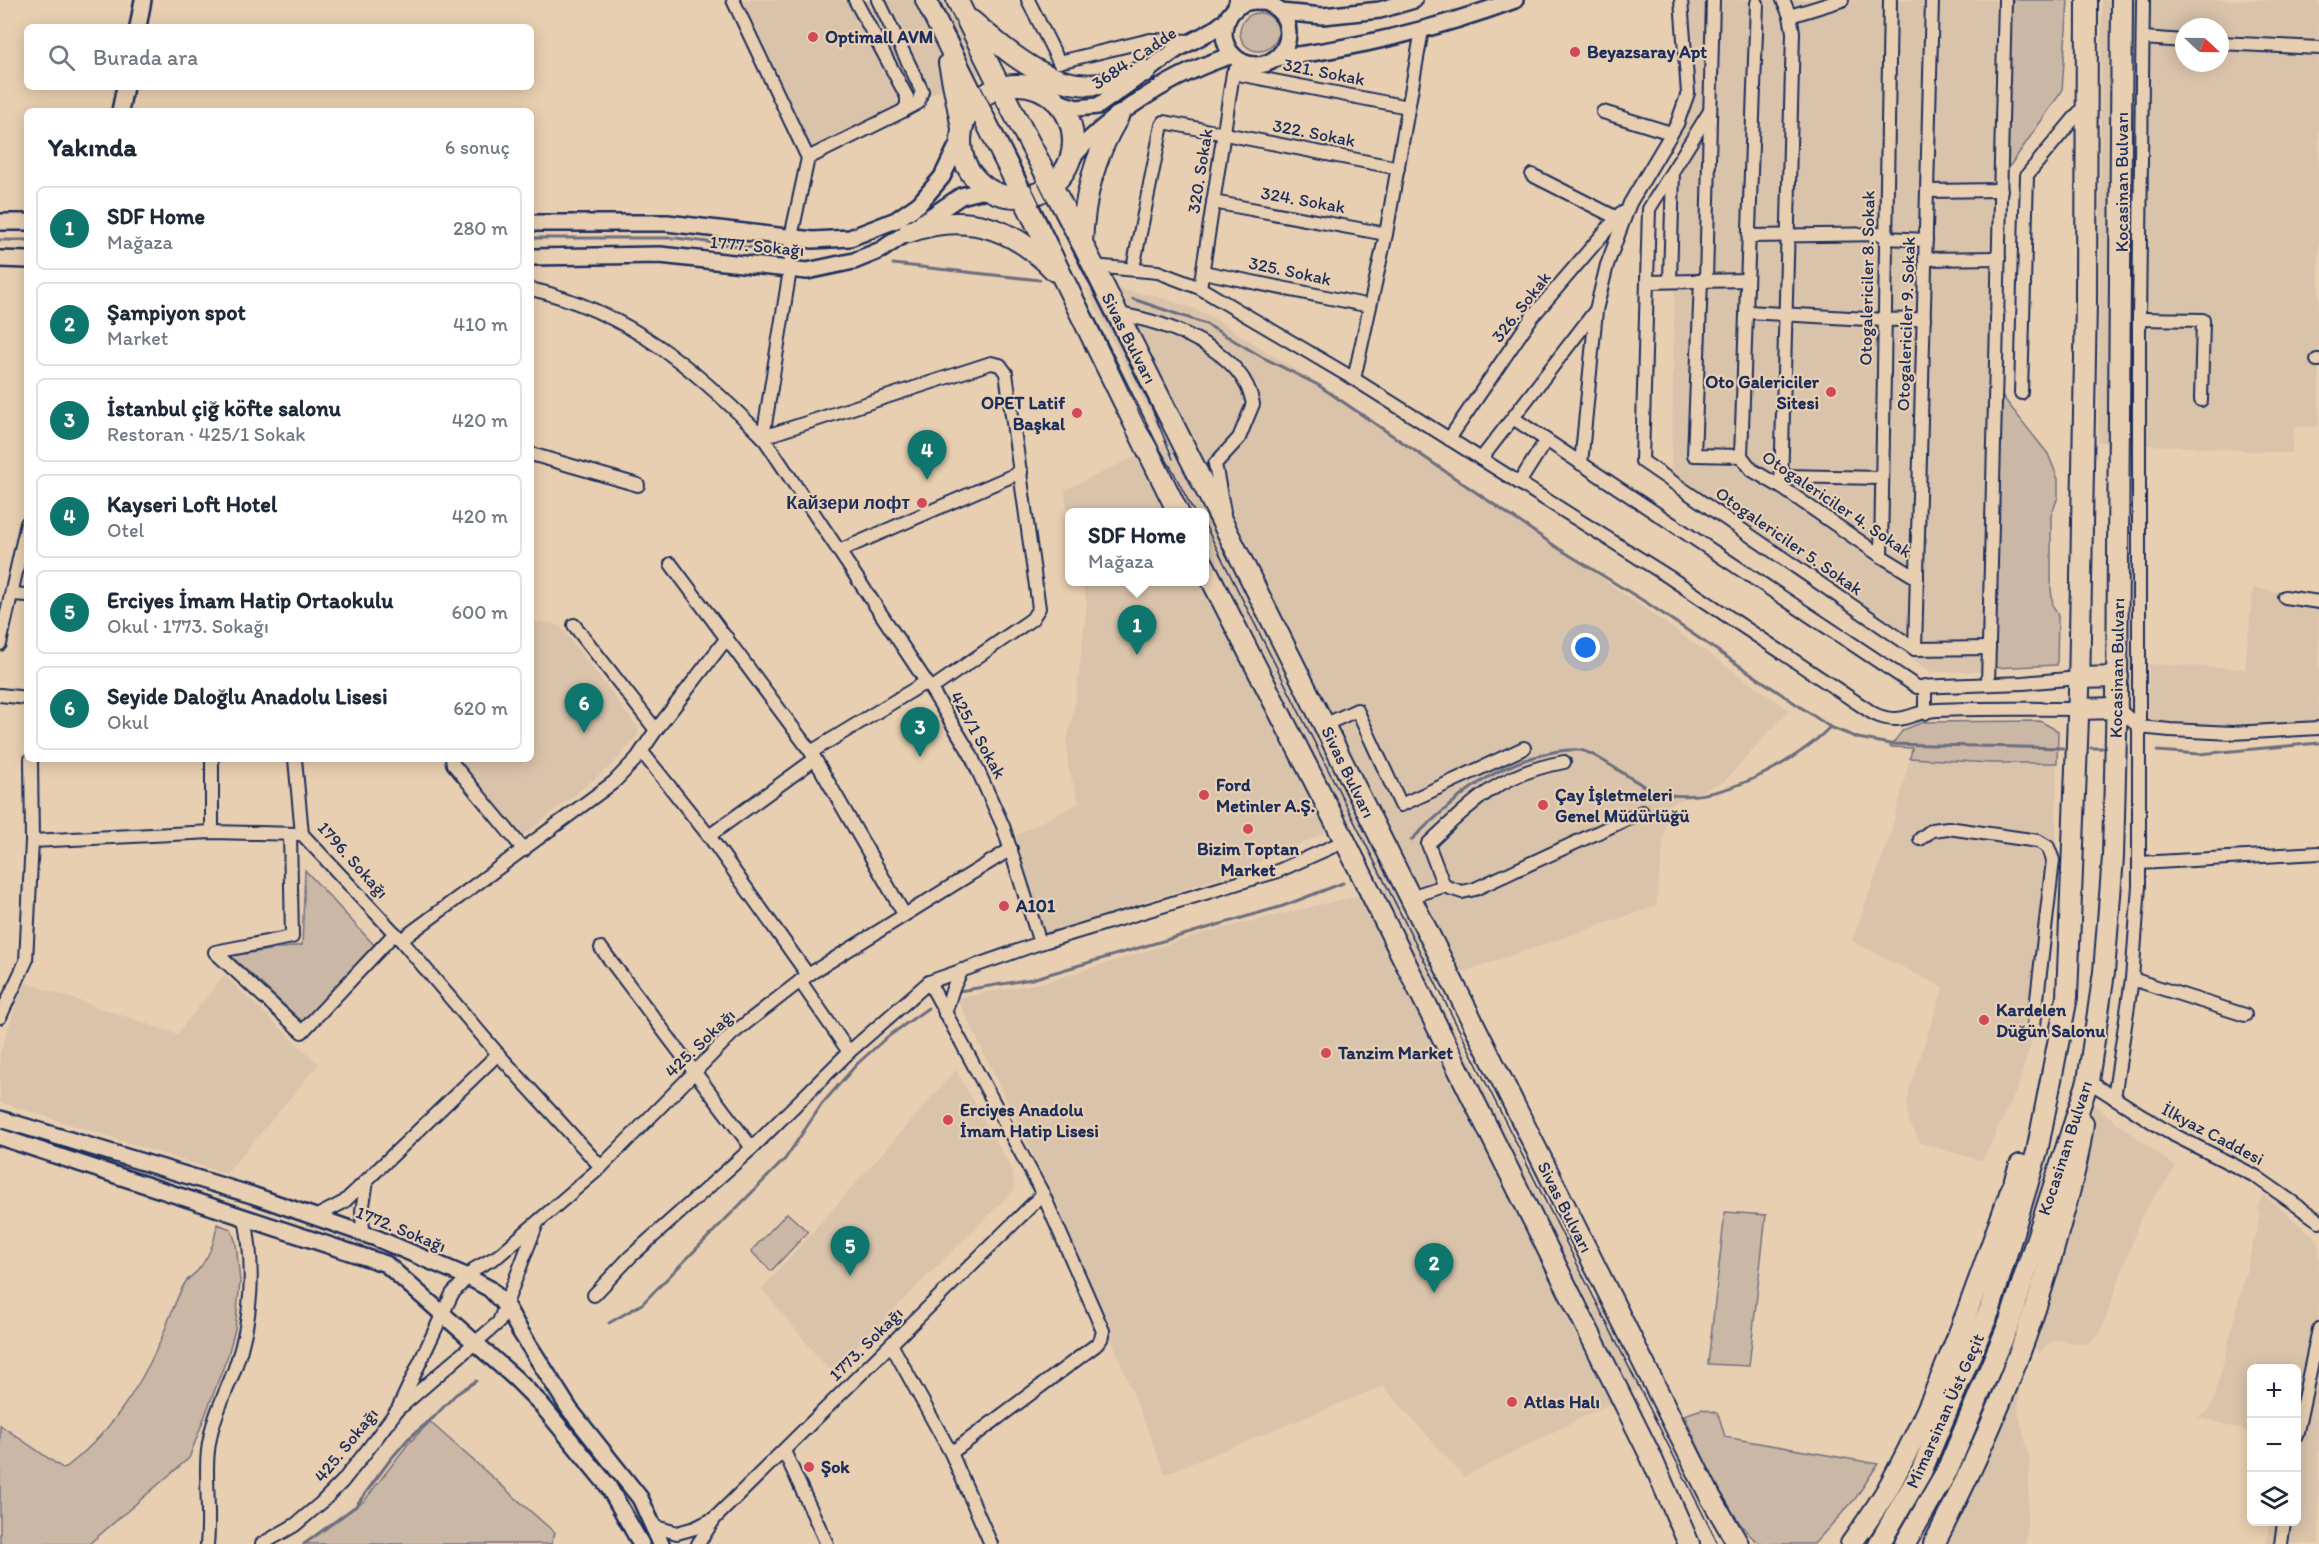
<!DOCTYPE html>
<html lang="tr">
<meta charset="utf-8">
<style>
:root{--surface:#fff;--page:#f2f2f3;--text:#1f2937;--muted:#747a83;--line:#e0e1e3;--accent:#0f766e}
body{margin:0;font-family:Itim,sans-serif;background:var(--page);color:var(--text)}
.controls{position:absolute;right:18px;bottom:18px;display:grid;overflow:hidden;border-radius:9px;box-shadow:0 3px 15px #0003}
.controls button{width:54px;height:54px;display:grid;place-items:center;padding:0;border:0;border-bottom:2px solid var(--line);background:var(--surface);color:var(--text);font:30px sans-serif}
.compass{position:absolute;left:2175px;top:18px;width:54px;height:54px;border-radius:50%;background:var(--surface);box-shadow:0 3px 15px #0003;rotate:112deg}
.you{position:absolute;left:1586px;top:648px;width:21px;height:21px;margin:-15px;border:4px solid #fff;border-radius:50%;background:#1a73e8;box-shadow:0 0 0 9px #1a73e833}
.badge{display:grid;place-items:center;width:39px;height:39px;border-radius:50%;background:var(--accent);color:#fff;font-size:20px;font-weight:700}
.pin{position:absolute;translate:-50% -50px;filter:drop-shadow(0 2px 3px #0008)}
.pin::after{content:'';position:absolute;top:32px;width:21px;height:18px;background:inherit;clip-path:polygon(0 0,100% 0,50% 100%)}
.popup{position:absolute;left:1065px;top:508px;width:144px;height:78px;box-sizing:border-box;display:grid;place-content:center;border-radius:9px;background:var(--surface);filter:drop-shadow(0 2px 4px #0005);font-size:20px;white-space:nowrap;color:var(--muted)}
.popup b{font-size:22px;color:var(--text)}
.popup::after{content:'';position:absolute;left:50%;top:100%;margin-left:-12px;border:12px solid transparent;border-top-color:var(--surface)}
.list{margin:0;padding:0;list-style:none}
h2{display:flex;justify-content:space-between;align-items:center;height:78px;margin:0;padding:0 24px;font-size:26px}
h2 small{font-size:20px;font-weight:400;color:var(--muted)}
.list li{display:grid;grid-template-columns:39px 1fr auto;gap:18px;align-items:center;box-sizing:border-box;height:84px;margin:0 12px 12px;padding:0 12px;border:2px solid var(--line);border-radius:9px}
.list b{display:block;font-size:22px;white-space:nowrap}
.list p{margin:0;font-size:20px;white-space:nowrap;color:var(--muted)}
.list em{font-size:20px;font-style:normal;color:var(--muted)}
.icon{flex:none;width:33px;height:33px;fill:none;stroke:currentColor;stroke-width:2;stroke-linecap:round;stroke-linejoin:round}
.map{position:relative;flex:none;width:2319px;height:1544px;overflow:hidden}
.search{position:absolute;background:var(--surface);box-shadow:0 3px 15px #0003;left:24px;top:24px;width:510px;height:66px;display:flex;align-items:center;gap:15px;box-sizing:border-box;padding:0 21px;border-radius:9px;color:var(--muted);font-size:22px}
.panel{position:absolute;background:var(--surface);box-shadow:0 3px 15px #0003;left:24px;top:108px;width:510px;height:654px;border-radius:9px}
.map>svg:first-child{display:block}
.built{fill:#dac3ab;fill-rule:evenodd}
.green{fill:#cbb7a5;stroke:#737382;stroke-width:1.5}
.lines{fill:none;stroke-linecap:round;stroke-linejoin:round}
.stream{stroke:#6c6e7f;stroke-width:3}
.minor-casing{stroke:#1b2f5e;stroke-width:16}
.tertiary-casing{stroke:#1b2f5e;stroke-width:20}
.trunk-casing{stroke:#1b2f5e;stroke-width:24}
.minor{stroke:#e9cfb1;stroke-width:12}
.tertiary{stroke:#e9cfb1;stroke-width:15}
.trunk{stroke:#e9cfb1;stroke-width:20}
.tram{stroke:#1b2f5e;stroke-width:1.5}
.poi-dot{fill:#d1495b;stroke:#e9cfb1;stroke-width:2}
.labels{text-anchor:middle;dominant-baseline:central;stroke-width:4.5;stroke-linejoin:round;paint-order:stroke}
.poi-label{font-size:18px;font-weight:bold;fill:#1b2f5e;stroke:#e9cfb1;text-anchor:start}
.street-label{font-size:18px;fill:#1b2f5e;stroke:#e9cfb1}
</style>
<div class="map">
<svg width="2319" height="1544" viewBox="0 0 2319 1544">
<rect width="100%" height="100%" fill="#e9cfb1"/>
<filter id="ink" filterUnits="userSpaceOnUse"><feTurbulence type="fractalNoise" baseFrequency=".0167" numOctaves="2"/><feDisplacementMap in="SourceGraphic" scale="12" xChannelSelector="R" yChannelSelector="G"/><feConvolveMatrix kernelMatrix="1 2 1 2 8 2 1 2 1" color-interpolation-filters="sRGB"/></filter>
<g filter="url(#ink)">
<g class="built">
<path d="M732 0H943L980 73 804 150Z"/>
<path d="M1680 0H1996L1984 672H1931L1671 491Z"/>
<path d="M2102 0H2319V426L2294 427 2292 453 2098 442ZM2184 27H2220V63H2184Z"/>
<path d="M1086 289 1121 290 1156 296 1195 309 1213 318 1321 385 1424 454 1789 710 1725 781 1668 805 1656 906 1431 983 1639 1389 1464 1477 1383 1386 1165 1474 1060 1210 957 998 1049 981 1211 931 1385 889 1352 821 1234 873 1044 934 1016 835 1079 803 1068 766 1067 741 1075 704 1087 604 1082 582H1204V512H1070L1069 519 1064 490 1165 443Z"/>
<path d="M2253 588 2319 598V727L2147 728 2149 664 2245 669Z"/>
<path d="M531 622 553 623 561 627 639 729 637 737 612 765 519 839 456 759H531Z"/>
<path d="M1910 758 1990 763H2057L2055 898 2050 957 2040 1013 2017 1090 1982 1161 1921 1143 1909 1122 1907 1106 1909 1091 1943 988 1852 941 1890 836Z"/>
<path d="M224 975 319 1064 226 1174 0 1102V1053L23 985 27 983 177 1034Z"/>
<path d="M956 1070 1012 1170 1015 1189 837 1366 828 1369 762 1289Z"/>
<path d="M2090 1102 2176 1167 2142 1215 2100 1334 2085 1344 2054 1340 2039 1353 2028 1337 2085 1132Z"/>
<path d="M2263 1195 2319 1240V1544H2266L2269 1522H2296V1368H2252L2251 1432 2198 1417 2207 1412 2214 1400 2260 1215 2258 1206Z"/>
<path d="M2010 1384 2020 1390 2018 1412 2030 1461 2026 1544H1939Z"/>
</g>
<g class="green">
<path d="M2008 0H2068L2062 91 2007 170Z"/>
<circle cx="1259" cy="32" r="19"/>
<path d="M1995 387 2048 454 2058 479V497L2051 516V589L2053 606 2058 616 2057 665 1992 668Z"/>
<path d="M2040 721 2058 731 2057 763H1990L1910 758 1912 748 1890 747 1903 730 1923 722Z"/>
<path d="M305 870 376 947 307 1026 231 956 302 945Z"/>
<path d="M1725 1212 1766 1215 1749 1366 1708 1364Z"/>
<path d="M787 1213 808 1232 771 1271 751 1251Z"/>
<path d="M217 1224 231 1229 236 1243 240 1282 235 1329 228 1355 189 1458 89 1544H0V1425L64 1469C106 1437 138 1391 160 1342 167 1326 176 1297 185 1283 188 1278 194 1275 198 1270 209 1257 215 1241 217 1224Z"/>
<path d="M1702 1409 1718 1413 1725 1437 1878 1464 1855 1499 1814 1544C1799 1544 1779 1544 1763 1544 1737 1538 1695 1440 1684 1415Z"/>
<path d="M430 1422 555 1533 551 1544H304L365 1500 408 1444Z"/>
</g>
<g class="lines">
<g class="stream">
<path d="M531 238H676L776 251"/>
<path d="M0 240H27"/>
<path d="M893 264 1040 280"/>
<path d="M1133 299 1206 324 1262 357 1318 385 1558 548 1647 603 1830 727 1858 738 1890 744 2063 748"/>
<path d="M2091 748H2102"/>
<path d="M2157 751 2199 754 2319 743"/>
<path d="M1411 840C1450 804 1486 769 1538 756 1551 752 1566 749 1579 750 1592 750 1634 782 1650 789 1705 813 1792 766 1830 727"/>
<path d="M959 991 1032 979 1283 906 1343 883"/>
<path d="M609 1323 642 1304 785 1159 822 1104 857 1064 886 1038 928 1008"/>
<path d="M304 1544 356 1506 390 1460 408 1439 434 1417 455 1395 476 1381"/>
</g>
<defs>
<g id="minor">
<path d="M733 0 808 158 791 237 790 270 763 437 931 689 970 753 1003 826 1040 943 1278 871 1345 841"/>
<path d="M878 0 922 91 918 103 903 111"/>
<path d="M1028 0 1059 62 1150 40 1193 41"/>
<path d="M1271 0 1272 5"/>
<path d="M1233 11 1236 0"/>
<path d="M1790 16 1842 0"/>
<path d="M2143 38 2184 41"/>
<path d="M2220 43 2319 48"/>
<path d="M1233 73 1408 107"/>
<path d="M1710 111 1649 209 1642 461 1915 649"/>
<path d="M1603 112 1671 133"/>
<path d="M808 158 903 111 907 105V97L855 0"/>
<path d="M1532 175 1617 218"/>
<path d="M1927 191 2001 190"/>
<path d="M1213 202 1386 234"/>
<path d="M1749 236 1886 234"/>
<path d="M1886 238 1926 240"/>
<path d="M1925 259 1999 258"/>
<path d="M1093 266 1158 272 1200 288 1354 379 1669 577 1874 714C1904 727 1911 711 1937 710 1984 708 2031 709 2078 709"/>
<path d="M1133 268 1162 125 1164 122 1398 168"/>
<path d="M1203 272 1370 306"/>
<path d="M1670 281 1673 172"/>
<path d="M1701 281 1694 455 1741 456"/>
<path d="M1706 281 1713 0"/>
<path d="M1647 282 1747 280"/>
<path d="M1200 288 1233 73 1242 62"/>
<path d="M531 289C629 312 694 368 763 437L991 363 1000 365 1006 373 1039 608 1032 619 931 689"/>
<path d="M1747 312 1885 320 1924 319"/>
<path d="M1118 314C1166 322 1243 349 1253 404L1239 438 1215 464 1224 512"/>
<path d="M2139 319 2203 320 2201 400"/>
<path d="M2317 360H2319"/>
<path d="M1354 379 1386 234 1422 30"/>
<path d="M2021 393 2027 175 2086 104"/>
<path d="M1513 418 1917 687 2023 683 2079 678"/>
<path d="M1449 439 1532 317 1621 213"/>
<path d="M531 454 638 485"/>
<path d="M1741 456 1757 3"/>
<path d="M1741 456 1752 470 1781 487 1881 556 1917 578"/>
<path d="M1481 459 1596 310 1607 265 1630 203 1677 124 1688 93 1681 0"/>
<path d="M1581 464 1596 311"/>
<path d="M1782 476 1882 478"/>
<path d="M1519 483 1546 440"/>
<path d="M1781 487 1793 32 1790 16 1783 0"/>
<path d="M839 551 1021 472"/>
<path d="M1881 556 1890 0"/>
<path d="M671 564 811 752 904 914"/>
<path d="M12 594 27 595"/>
<path d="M2285 597 2319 602"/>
<path d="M574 625 656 730"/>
<path d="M0 644 27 523"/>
<path d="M1915 649 1932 0"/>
<path d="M1915 649 1989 648"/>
<path d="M1988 684 2005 0"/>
<path d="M1925 686V713"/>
<path d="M0 695 27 698"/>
<path d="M2117 708 2139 727 2170 730 2233 733 2319 728"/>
<path d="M1324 725 1357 710 1401 805 1524 748"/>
<path d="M642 752 709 836 808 975"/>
<path d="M811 752 926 682"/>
<path d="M212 759V832"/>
<path d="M295 759 302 834 401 940 498 1054 601 1167"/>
<path d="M452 759 453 764 524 850"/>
<path d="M290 834 292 937 215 952 302 1032 395 933"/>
<path d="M709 836 815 759"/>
<path d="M1920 839 1932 830 1948 828 2038 841 2048 847 2053 860 2034 1025"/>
<path d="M32 841 212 832 298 834"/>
<path d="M2139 863 2319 853"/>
<path d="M1444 886 1462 892 1475 889 1642 812"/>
<path d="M1410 897 1444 886 1428 844C1475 800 1499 774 1564 762"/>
<path d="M401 940 614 782 637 758 656 730 727 638"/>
<path d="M601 948 752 1148"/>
<path d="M2132 979 2245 1015"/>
<path d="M800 981 849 1052"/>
<path d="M929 982 1043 1194 1103 1331 1101 1339 1096 1345 951 1453"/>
<path d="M945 1014 953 988 962 970"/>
<path d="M0 1017 26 961 32 841 31 759"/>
<path d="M2088 1081 2168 1132 2255 1176 2319 1221"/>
<path d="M2114 1098 2132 979 2139 886V319L2143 0"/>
<path d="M315 1217 344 1202 498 1054"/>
<path d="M363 1233 362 1211 367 1181"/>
<path d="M594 1295 630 1257 752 1148 849 1052 929 982 1040 943"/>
<path d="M891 1344 951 1453 991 1544"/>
<path d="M402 1406 499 1322 537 1223"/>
<path d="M2296 1436 2319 1329"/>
<path d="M784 1451 827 1544"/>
<path d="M652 1526 677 1533 695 1528 713 1519"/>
<path d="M207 1544C211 1509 203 1470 210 1438 214 1414 227 1391 235 1368 252 1321 255 1268 245 1218"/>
<path d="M262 1544 295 1525 321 1503 342 1482 365 1453 398 1409 452 1294 476 1268 498 1256 601 1167 732 1034 808 975 1011 849"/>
<path d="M698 1544 715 1518 1043 1194"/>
<path d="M2281 1544 2284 1522"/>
</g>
<g id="tertiary">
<circle cx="1256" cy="33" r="32"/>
<path d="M1280 12 1323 16 1380 10 1414 0"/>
<path d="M138 27 143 0"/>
<path d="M1276 58C1357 48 1439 28 1515 0"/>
<path d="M1057 102 1077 108 1098 106 1176 50 1215 29 1228 19"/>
<path d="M120 111 125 87"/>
<path d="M1069 162C1105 116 1177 72 1233 55"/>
<path d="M0 222H27"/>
<path d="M531 223H667L813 240 850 238 896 220 919 204 942 177 961 138"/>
<path d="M531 257 660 255 807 271 854 261 881 250 961 196 980 191 995 192"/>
<path d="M0 259 27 260"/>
<path d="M0 1119 252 1195 376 1238 468 1277 490 1289 506 1306 520 1331 570 1410 640 1498 661 1544"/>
<path d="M0 1137 386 1264 516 1379 540 1403 608 1486 641 1544"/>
</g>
<g id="trunk">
<path d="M926 0 1178 512"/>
<path d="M957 0 1000 87 1082 243 1273 623 1710 1496 1738 1544"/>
<path d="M972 21C1008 52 1053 94 1106 83 1120 80 1132 73 1146 71"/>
<path d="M949 63 962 128"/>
<circle cx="1017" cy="141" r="56"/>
<path d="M909 232C966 211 1014 228 1055 271"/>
<path d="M1082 243C1084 197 1094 157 1118 117"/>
<path d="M1204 565 1345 841 1651 1457 1689 1544"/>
<path d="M2079 678 2118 677"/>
<path d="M2078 709 2117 708"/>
<path d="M1851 1544C1863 1527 1876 1509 1887 1490 1944 1388 1981 1274 2020 1165"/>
<path d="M1879 1544 1921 1472 1990 1309 2037 1152 2067 997 2079 692 2086 301 2087 0"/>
<path d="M1905 1544 1948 1469 2010 1321 2088 1081 2104 972 2113 857 2117 694 2122 0"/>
<path d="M1934 1544C1987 1443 2031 1336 2060 1225 2070 1191 2079 1158 2083 1123"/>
</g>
</defs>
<use href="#minor" class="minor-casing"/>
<use href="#tertiary" class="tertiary-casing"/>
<use href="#trunk" class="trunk-casing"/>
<use href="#minor" class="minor"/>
<use href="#tertiary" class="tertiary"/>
<use href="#trunk" class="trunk"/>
<g class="tram">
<path d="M937 0 1035 194 1143 421 1173 471 1194 512"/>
<path d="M1039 184 1152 409 1173 459"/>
<path d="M1204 523 1718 1544"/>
</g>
</g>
</g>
<g class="poi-dot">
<circle cx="813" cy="37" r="6"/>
<circle cx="1575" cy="52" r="6"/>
<circle cx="1831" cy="392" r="6"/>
<circle cx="1077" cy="413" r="6"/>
<circle cx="922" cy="503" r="6"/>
<circle cx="1204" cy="795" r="6"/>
<circle cx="1543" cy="805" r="6"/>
<circle cx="1248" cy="829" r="6"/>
<circle cx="1004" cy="906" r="6"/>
<circle cx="1984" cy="1020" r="6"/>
<circle cx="1326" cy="1053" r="6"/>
<circle cx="948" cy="1120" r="6"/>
<circle cx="1512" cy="1402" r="6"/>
<circle cx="809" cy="1467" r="6"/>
</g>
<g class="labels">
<g class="poi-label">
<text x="825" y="37">Optimall AVM</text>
<text x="1587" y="52">Beyazsaray Apt</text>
<text x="1819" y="382" text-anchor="end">Oto Galericiler<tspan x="1819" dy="21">Sitesi</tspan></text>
<text x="1065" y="403" text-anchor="end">OPET Latif<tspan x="1065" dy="21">Başkal</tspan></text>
<text x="910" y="503" text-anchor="end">Кайзери лофт</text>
<text x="1216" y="785">Ford<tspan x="1216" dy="21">Metinler A.Ş.</tspan></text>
<text x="1555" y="795">Çay İşletmeleri<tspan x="1555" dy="21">Genel Müdürlüğü</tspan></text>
<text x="1248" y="849" text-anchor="middle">Bizim Toptan<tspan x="1248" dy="21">Market</tspan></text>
<text x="1016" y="906">A101</text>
<text x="1996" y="1010">Kardelen<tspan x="1996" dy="21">Düğün Salonu</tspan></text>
<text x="1338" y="1053">Tanzim Market</text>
<text x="960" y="1110">Erciyes Anadolu<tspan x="960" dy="21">İmam Hatip Lisesi</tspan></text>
<text x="1524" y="1402">Atlas Halı</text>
<text x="821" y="1467">Şok</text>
</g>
<g class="street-label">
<text transform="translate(1134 58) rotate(-34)">3684. Cadde</text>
<text transform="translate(1324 72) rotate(11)">321. Sokak</text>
<text transform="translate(1314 133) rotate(11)">322. Sokak</text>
<text transform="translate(1200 171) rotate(-81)">320. Sokak</text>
<text transform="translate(2122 182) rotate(-90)">Kocasinan Bulvarı</text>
<text transform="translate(1303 200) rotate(10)">324. Sokak</text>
<text transform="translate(757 246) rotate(5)">1777. Sokağı</text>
<text transform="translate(1290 271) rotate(12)">325. Sokak</text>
<text transform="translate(1867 278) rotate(-89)">Otogalericiler 8. Sokak</text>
<text transform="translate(1521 307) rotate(-52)">326. Sokak</text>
<text transform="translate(1906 324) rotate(-88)">Otogalericiler 9. Sokak</text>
<text transform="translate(1129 338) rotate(63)">Sivas Bulvarı</text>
<text transform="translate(1837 504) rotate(34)">Otogalericiler 4. Sokak</text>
<text transform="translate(1789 541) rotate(35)">Otogalericiler 5. Sokak</text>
<text transform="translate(2117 668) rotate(-89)">Kocasinan Bulvarı</text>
<text transform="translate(978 735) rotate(61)">425/1 Sokak</text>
<text transform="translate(1348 772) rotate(64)">Sivas Bulvarı</text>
<text transform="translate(353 860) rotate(48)">1796. Sokağı</text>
<text transform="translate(700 1043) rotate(-44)">425. Sokağı</text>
<text transform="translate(2213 1134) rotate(28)">İlkyaz Caddesi</text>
<text transform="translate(2065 1148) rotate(-72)">Kocasinan Bulvarı</text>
<text transform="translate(1565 1207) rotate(63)">Sivas Bulvarı</text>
<text transform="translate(401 1229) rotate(22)">1772. Sokağı</text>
<text transform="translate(866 1344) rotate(-45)">1773. Sokağı</text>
<text transform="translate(1945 1411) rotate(-66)">Mimarsinan Üst Geçit</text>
<text transform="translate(346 1445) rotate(-51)">425. Sokağı</text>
</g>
</g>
</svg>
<div class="controls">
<button>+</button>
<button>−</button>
<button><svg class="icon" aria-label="layers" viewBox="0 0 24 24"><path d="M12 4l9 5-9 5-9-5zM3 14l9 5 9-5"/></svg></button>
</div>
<svg class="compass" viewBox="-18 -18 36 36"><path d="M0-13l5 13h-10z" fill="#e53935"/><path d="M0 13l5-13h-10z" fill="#747a83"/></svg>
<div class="you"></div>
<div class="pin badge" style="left:1137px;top:655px">1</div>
<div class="popup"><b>SDF Home</b>Mağaza</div>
<div class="pin badge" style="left:1434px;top:1293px">2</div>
<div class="pin badge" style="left:920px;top:757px">3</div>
<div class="pin badge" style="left:927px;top:480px">4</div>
<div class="pin badge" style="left:850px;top:1276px">5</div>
<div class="pin badge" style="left:584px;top:733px">6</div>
<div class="search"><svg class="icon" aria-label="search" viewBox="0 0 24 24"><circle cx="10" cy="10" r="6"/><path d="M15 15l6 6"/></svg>Burada ara</div>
<section class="panel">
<h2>Yakında<small>6 sonuç</small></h2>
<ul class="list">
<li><span class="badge">1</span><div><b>SDF Home</b><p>Mağaza</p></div><em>280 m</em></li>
<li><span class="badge">2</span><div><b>Şampiyon spot</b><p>Market</p></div><em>410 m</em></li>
<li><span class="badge">3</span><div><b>İstanbul çiğ köfte salonu</b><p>Restoran · 425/1 Sokak</p></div><em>420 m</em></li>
<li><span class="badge">4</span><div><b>Kayseri Loft Hotel</b><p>Otel</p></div><em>420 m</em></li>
<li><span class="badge">5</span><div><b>Erciyes İmam Hatip Ortaokulu</b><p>Okul · 1773. Sokağı</p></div><em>600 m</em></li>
<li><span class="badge">6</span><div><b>Seyide Daloğlu Anadolu Lisesi</b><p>Okul</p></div><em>620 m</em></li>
</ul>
</section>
</div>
